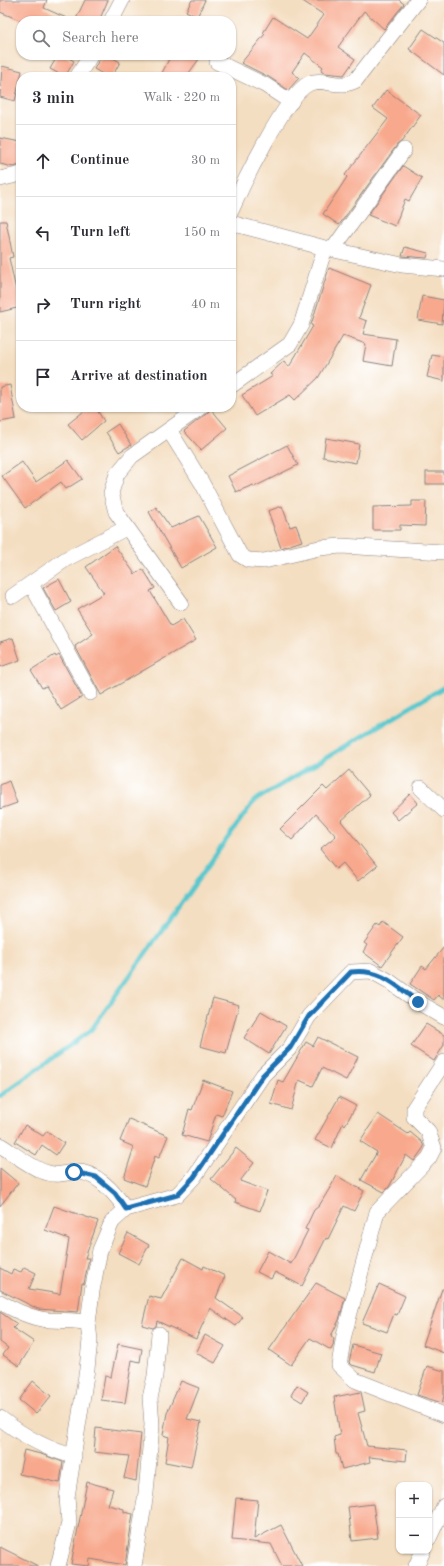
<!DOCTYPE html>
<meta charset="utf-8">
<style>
:root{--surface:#fff;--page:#f7f7f7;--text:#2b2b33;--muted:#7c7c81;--line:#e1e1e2}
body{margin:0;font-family:"Old Standard TT",serif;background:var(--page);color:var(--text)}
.controls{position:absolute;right:12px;bottom:12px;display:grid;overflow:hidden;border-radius:8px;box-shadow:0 1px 3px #0004}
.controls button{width:36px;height:36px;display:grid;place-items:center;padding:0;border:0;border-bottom:1px solid var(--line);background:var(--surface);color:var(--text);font:20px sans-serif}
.stop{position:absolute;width:12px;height:12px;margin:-9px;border:3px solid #1f6fb2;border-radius:50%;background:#fff}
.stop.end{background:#1f6fb2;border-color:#fff;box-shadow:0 1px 4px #0008}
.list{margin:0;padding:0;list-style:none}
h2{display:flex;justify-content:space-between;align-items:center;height:52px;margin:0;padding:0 16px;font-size:17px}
h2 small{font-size:13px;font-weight:400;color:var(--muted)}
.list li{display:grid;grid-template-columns:26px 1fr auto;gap:12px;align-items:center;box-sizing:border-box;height:72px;padding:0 16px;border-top:1px solid var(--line)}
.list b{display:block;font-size:15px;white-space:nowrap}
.list em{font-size:13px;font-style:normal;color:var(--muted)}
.icon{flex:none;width:22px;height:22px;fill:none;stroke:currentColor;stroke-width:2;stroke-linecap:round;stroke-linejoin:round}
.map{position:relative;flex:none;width:444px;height:1566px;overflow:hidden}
.search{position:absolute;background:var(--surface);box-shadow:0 1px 3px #0004;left:16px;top:16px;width:220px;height:44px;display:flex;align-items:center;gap:10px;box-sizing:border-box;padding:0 14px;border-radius:16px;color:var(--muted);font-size:15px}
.panel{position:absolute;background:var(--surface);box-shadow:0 1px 3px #0004;left:16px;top:72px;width:220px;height:340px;border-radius:16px}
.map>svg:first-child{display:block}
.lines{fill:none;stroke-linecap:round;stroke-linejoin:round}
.stream{stroke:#59c7cd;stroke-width:4.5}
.building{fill:#f8a98d}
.street-casing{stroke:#8b807e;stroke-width:16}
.street{stroke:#fff;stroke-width:15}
.route{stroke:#1f6fb2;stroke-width:5}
</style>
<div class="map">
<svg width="444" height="1566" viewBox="0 0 444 1566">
<rect width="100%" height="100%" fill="#fff"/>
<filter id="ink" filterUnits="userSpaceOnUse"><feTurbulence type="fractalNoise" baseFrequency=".025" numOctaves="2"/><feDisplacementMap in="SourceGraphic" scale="8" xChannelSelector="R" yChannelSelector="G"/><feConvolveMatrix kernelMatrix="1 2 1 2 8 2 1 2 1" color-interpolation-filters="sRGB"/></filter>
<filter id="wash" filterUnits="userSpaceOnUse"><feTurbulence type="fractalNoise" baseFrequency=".012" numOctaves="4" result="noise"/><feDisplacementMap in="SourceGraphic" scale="16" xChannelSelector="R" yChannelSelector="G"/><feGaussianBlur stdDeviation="0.9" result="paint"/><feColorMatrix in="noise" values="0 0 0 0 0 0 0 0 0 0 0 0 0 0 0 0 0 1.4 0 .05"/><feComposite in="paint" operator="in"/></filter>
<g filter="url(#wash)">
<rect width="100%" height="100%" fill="#f4dec1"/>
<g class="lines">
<path class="stream" d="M0 1096 91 1030 254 801 444 687"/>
</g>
<g id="blocks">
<g class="building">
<path d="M0 0H47L44 8 73 21H22L0 12Z"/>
<path d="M85 0H108L99 21H75Z"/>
<path d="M192 0H205L197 17 186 11Z"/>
<path d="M301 0H399L404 4 384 29 364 11 338 47 355 59 344 75 325 73 321 70 323 67 305 53 292 72 299 78 288 90 269 77 241 63 265 34 263 33 273 17 307 39 324 15Z"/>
<path d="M423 29 444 43V75L409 49Z"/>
<path d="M58 55H64L74 61 65 77 50 69Z"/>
<path d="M102 55H108L120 62 112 77H108L94 69Z"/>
<path d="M171 55H202L186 77H160Z"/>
<path d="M2 66 22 71 15 101 0 97Z"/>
<path d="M386 90 421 115 402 141 397 145 339 225 323 214 347 177 345 175 388 119 373 108Z"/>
<path d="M0 138 21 142V165L13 167 0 164Z"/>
<path d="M403 166 422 178 409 201 405 199 395 226 368 215Z"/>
<path d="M0 221H6L13 257 9 258 16 290 21 289V307L0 312Z"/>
<path d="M405 247 428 253 427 258 402 256Z"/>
<path d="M329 268 371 285 359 318 367 321 363 334 396 339 392 366 363 361 366 344 343 336 318 378 295 400 290 395 255 416 242 395 273 376 270 374 284 361 289 367 313 326 311 325Z"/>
<path d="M422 296 444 300 442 324 418 320Z"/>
<path d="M432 355 444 357V381L427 377Z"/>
<path d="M10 385 16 419 0 422V387Z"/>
<path d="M89 407H95L104 421 82 440 68 424Z"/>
<path d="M211 409 227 428 201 450 184 431 206 414Z"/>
<path d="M118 424 131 445 119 452 106 432Z"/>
<path d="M326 438 359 444 356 463 323 457Z"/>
<path d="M287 445 298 465 254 487 253 485 236 492 228 476Z"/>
<path d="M68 460 82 479 66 489 61 482 25 508 2 476 22 462 36 482Z"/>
<rect x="426" y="472" width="18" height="12"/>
<path d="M412 501H426L425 526 400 525V530H373V507L412 506Z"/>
<path d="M282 506 290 527 296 525 302 541 281 548 268 511Z"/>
<path d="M156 507 171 528 199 516 217 547 181 568 149 512Z"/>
<path d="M115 546 135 574 143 569 155 588 150 591 171 626 183 619 196 640 101 695 75 646 93 634 77 609 104 593 86 567Z"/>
<path d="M59 579 71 602 56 611 43 588Z"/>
<path d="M13 638 20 660 0 667V642Z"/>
<path d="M55 655 56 657 59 655 82 697 61 710 46 686 42 688 31 670Z"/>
<path d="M349 770 370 795 341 821 377 866 358 881 343 863 336 869 320 849 336 836 316 814 292 840 280 829 323 786 327 790Z"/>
<path d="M9 781 17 803 0 809V785Z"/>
<path d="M410 794 418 803 398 820 391 812Z"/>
<path d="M383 922 403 937 382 966 363 952 367 945 364 943 377 925 380 927Z"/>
<path d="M444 947V1000L438 995 434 1000 410 984 422 966 426 969Z"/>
<path d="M213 998 239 1005 226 1053 200 1046Z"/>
<path d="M261 1011 286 1026 269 1054 244 1038Z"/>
<path d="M426 1024 444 1035V1045L434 1061 411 1046Z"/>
<path d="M318 1037 358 1057 346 1080 322 1068 313 1086 299 1080 291 1110 271 1104 278 1080 283 1082 306 1042 313 1046Z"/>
<path d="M203 1080 232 1091 222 1116 216 1114 207 1142 182 1135 189 1109 192 1110Z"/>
<path d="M339 1097 356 1106 345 1125 343 1123 332 1148 315 1140Z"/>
<path d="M378 1114 408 1134 410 1132 422 1142 424 1147 414 1161 406 1155 389 1187 384 1192 361 1180 377 1152 360 1141Z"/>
<path d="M129 1119 168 1136 159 1158 155 1156 145 1186 124 1178 134 1147 120 1141Z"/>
<path d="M25 1125 43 1136 47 1131 64 1143 56 1155 42 1145 36 1155 15 1142Z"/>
<path d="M236 1148 254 1163 240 1181 267 1191 260 1211 235 1202 236 1200 211 1179Z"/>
<path d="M0 1168 18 1183 0 1206Z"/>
<path d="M337 1176 364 1191 354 1211 344 1206 328 1239 326 1238 302 1286 275 1272 271 1279 257 1272 268 1251 291 1264 308 1230 305 1229 314 1210 319 1206Z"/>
<path d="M54 1206 98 1221 85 1258H89L84 1284 82 1283 78 1312 38 1309 0 1290V1268L11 1274 13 1269 21 1272 24 1267 36 1273 29 1289 60 1294 69 1239 45 1230Z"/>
<path d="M128 1233 149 1245 139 1264 118 1253Z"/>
<path d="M183 1258 203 1269 204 1266 225 1276 216 1298 243 1317 236 1326 210 1308 196 1339 157 1321 156 1326 153 1328 142 1325 149 1296 161 1299Z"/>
<path d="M316 1283 345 1298 339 1320 331 1336 334 1338 333 1346 331 1350 310 1338 291 1365 269 1350Z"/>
<path d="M379 1284 405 1296 397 1315 394 1314 387 1332 362 1323Z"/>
<path d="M442 1289H444V1353L423 1345Z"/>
<path d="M0 1312 17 1324 13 1328 34 1342 19 1366 3 1355 8 1348 0 1342Z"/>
<path d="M205 1335 225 1346 215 1363 196 1353Z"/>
<path d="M118 1344 142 1349 140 1362 132 1360 125 1403 101 1400 105 1376 111 1377Z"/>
<path d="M353 1345 381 1353 375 1372 352 1365 349 1362Z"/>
<path d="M427 1366 444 1371V1396L442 1403 417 1395Z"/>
<path d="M33 1381 51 1396 36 1414 19 1400Z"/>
<path d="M181 1381 199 1388 187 1419 201 1422 191 1467 165 1462 169 1437 163 1435 167 1413Z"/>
<path d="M297 1385 308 1392 302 1402 291 1395Z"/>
<path d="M361 1392 365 1411 358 1413 367 1446 407 1450 406 1461 369 1457 370 1462 342 1469 338 1454H336L334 1437 340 1435 334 1397Z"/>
<path d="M96 1428 141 1434 136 1481 124 1478 129 1456 94 1452Z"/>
<path d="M24 1450 41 1454 63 1462 60 1483 19 1474Z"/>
<path d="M87 1482 113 1489 108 1505 124 1509V1512L133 1514 125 1565 90 1559 89 1566 71 1564Z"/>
<path d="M236 1498 258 1500 254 1539 281 1525 302 1566H282L271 1544 232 1540Z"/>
<path d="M373 1504 378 1538 352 1541 348 1507Z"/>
<path d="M0 1547 38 1566H0Z"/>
</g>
</g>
</g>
<g filter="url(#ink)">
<use href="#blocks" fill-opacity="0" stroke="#8b807e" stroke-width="1"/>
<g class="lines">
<defs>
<g id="street">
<path d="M111 21 122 0"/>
<path d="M217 62 265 85 291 102"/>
<path d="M77 77 91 55"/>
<path d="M0 179 21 174"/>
<path d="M231 211C242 186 285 96 308 84 320 78 331 85 344 84 347 84 352 82 355 81L418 0"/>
<path d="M231 223 325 248 402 265 444 269"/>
<path d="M333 249 404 150"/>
<path d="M231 386 290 344 301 325 325 248"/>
<path d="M169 430 202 483 240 555 248 560 264 561 319 548 341 546 444 552"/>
<path d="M31 584 90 693"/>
<path d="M13 596 66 559 126 528"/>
<path d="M181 603 116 512 111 493 117 474 132 456 201 407"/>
<path d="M421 788 444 810"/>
<path d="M444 1062 414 1108V1117L428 1131 434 1148 429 1158 377 1212 344 1335 339 1365 355 1380 444 1415"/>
<path d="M0 1145C14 1154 28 1165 42 1171 54 1176 61 1174 72 1172 95 1169 114 1192 126 1209"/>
<path d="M0 1302C13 1309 26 1316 41 1319 57 1322 73 1319 88 1323"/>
<path d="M0 1418C22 1435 47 1450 74 1456"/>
<path d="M429 1538 444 1506"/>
<path d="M58 1566 69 1523 67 1497 87 1369 90 1340 88 1323 92 1291 100 1250 112 1222 126 1209 177 1195 194 1177 263 1075 290 1048 309 1016 351 972 371 971 389 981 418 1002 444 1017"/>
<path d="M134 1566 146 1493 152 1425 150 1398 155 1376 159 1334"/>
<path d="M416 1566 423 1551"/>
</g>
</defs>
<use href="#street" class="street-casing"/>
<use href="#street" class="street"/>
</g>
</g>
<g class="lines" filter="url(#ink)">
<path class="route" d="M74 1172 96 1177 115 1193 126 1209 177 1195 194 1177 263 1075 290 1048 309 1016 351 972C380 968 397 986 418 1002"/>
</g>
</svg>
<div class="controls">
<button>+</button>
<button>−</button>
</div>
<div class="stop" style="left:74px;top:1172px"></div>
<div class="stop end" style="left:418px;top:1002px"></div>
<div class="search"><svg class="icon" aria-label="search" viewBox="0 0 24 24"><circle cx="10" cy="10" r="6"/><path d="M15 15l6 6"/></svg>Search here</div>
<section class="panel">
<h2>3 min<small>Walk · 220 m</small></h2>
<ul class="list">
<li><svg class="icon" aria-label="ahead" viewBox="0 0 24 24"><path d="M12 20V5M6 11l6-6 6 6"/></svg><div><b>Continue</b></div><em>30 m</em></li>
<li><svg class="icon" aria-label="left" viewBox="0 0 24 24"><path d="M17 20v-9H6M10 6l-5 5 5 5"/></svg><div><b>Turn left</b></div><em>150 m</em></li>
<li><svg class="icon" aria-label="right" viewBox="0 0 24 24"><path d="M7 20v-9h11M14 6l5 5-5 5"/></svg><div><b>Turn right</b></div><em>40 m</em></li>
<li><svg class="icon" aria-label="arrive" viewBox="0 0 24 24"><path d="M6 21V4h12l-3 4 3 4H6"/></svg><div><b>Arrive at destination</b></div></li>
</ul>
</section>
</div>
